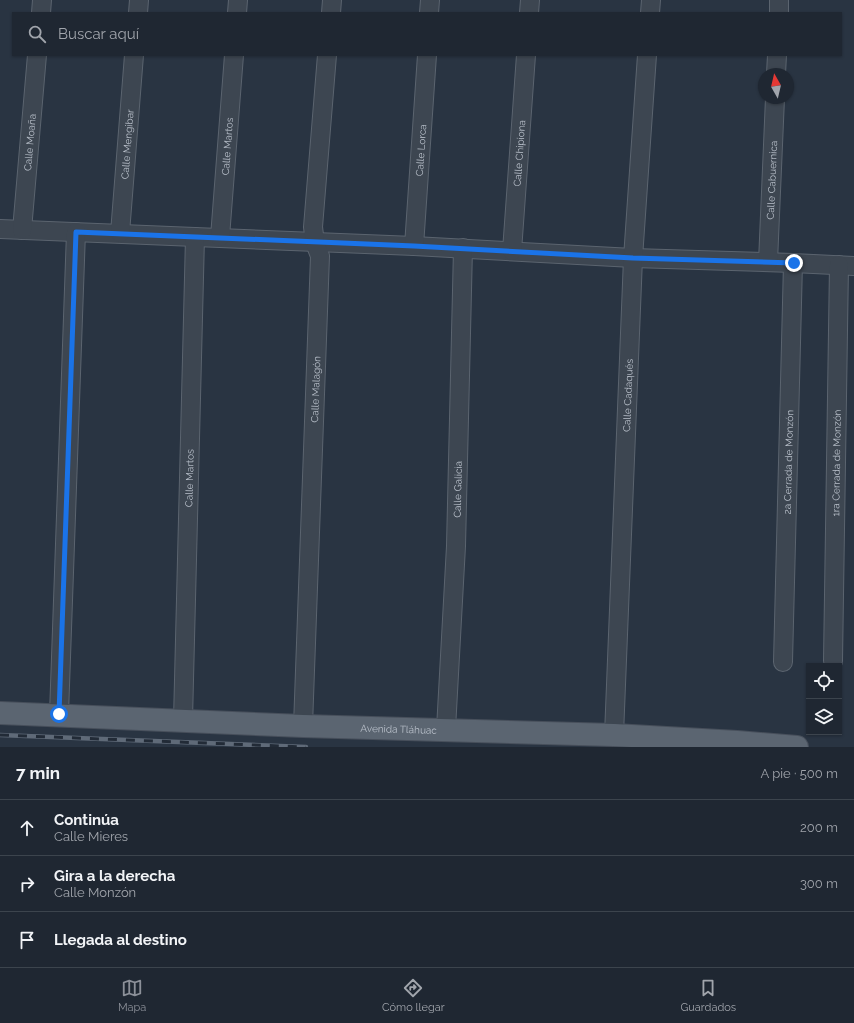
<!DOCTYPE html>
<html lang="es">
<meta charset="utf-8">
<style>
:root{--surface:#1f2732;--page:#2c333e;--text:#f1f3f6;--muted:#a1a5ac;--line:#3c444d;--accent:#8c9099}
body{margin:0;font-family:Raleway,sans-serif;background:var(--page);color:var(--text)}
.controls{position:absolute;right:12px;bottom:12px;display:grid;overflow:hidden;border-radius:0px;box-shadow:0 1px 3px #0004}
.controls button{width:36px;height:36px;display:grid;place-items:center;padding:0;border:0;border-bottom:1px solid var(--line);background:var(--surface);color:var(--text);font:20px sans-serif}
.compass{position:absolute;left:758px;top:68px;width:36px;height:36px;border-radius:50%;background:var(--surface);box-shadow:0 1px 3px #0004;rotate:352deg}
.stop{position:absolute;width:12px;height:12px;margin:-9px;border:3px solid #1a73e8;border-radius:50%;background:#fff}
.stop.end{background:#1a73e8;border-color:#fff;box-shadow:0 1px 4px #0008}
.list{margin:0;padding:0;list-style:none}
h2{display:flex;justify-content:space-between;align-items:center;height:52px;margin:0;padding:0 16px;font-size:17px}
h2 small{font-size:13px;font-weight:400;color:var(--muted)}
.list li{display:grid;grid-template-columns:26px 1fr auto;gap:12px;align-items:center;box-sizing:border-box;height:56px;padding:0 16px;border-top:1px solid var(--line)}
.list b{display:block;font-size:15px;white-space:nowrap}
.list p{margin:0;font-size:13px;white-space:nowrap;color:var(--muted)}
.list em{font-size:13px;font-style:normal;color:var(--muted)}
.icon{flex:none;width:22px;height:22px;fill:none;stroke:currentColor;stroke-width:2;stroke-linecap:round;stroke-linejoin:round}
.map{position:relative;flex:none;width:854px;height:747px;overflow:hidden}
.search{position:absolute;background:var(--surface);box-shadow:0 1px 3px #0004;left:12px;right:12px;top:12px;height:44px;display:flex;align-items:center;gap:10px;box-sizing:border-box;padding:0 14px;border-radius:0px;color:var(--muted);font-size:15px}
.sheet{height:220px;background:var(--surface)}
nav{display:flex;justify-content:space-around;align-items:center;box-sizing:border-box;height:56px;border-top:1px solid var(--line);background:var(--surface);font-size:11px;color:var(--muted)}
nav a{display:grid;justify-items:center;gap:2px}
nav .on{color:var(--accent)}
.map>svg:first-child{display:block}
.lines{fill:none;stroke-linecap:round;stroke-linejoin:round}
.minor-casing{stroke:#5b646f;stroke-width:20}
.major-casing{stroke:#474f5b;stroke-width:24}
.minor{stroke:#3d4651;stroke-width:18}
.major{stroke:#5b6571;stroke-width:22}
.rail-casing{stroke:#5f6a78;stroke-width:4.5}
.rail{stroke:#222b37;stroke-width:3;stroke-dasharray:9;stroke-linecap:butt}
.route{stroke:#1a73e8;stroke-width:5}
.labels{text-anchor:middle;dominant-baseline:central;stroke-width:3;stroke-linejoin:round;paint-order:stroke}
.street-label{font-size:10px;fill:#bac1cb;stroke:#222b37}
</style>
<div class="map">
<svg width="854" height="747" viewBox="0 0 854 747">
<rect width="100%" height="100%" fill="#293442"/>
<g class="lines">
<defs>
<g id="minor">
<path d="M41 13 42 0"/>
<path d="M138 13 139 0"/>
<path d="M237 13 238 0"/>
<path d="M331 13 332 0"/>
<path d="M429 13 430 0"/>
<path d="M529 13 530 0"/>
<path d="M650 13 651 0"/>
<path d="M779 13V0"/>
<path d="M776 74 777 55"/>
<path d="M0 229 414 246 633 258 793 263 854 266"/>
<path id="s1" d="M22 230 37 55"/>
<path id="s2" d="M120 233 134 55"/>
<path id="s3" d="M220 237 234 55"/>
<path id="s4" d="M414 246 427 55"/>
<path id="s5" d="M512 251 526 55"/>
<path id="s6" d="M768 262 775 98"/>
<path id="s7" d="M833 661 839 265"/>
<path id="s8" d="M783 662 793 263"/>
<path d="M59 714 76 232"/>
<path id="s9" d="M183 720 195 237"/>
<path id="s10" d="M303 726 320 256 315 243 313 227 327 55"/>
<path id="s11" d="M446 729 456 546 463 248"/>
<path id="s12" d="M614 735 633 258 647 55"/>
</g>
<g id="major">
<path id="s13" d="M0 713 303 726 614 735 737 742 797 747"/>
</g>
</defs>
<use href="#minor" class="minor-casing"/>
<use href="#major" class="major-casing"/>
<use href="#minor" class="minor"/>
<use href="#major" class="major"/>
<defs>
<path id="rail" d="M0 735 306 747"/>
</defs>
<use href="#rail" class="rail-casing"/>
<use href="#rail" class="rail"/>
</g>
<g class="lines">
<path class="route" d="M59 714 76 232 414 246 633 258 794 263"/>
</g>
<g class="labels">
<g class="street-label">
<text stroke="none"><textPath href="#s1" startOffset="88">Calle Moaña</textPath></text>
<text stroke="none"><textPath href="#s2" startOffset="89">Calle Mengibar</textPath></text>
<text stroke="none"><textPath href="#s3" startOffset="91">Calle Martos</textPath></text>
<text stroke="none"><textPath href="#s4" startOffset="96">Calle Lorca</textPath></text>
<text stroke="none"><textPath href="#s5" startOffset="98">Calle Chipiona</textPath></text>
<text stroke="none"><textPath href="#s6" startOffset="82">Calle Cabuernica</textPath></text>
<text stroke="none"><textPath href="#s10" startOffset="337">Calle Malagón</textPath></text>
<text stroke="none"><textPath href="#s12" startOffset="340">Calle Cadaqués</textPath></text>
<text stroke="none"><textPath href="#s8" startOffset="200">2a Cerrada de Monzón</textPath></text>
<text stroke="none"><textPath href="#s7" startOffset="198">1ra Cerrada de Monzón</textPath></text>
<text stroke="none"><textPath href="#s9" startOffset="242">Calle Martos</textPath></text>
<text stroke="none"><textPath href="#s11" startOffset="240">Calle Galicia</textPath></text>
<text stroke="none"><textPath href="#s13" startOffset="399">Avenida Tláhuac</textPath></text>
</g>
</g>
</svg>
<div class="controls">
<button><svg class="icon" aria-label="locate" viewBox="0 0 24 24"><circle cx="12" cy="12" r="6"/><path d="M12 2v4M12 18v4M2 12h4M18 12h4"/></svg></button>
<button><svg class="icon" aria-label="layers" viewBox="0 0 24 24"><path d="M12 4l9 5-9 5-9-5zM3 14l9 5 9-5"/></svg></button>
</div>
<svg class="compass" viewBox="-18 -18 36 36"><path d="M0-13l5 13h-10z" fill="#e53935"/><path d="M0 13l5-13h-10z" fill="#a1a5ac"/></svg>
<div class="stop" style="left:59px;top:714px"></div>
<div class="stop end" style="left:794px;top:263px"></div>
<div class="search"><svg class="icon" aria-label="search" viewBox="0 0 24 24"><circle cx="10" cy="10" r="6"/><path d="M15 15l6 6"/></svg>Buscar aquí</div>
</div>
<section class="sheet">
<h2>7 min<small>A pie · 500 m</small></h2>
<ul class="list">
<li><svg class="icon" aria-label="ahead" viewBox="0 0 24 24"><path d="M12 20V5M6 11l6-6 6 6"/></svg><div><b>Continúa</b><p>Calle Mieres</p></div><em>200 m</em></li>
<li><svg class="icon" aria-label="right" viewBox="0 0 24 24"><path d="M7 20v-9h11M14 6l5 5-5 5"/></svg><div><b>Gira a la derecha</b><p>Calle Monzón</p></div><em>300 m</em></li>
<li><svg class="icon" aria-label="arrive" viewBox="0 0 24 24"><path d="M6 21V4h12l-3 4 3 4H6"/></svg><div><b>Llegada al destino</b></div></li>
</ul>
</section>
<nav>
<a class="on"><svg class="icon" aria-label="map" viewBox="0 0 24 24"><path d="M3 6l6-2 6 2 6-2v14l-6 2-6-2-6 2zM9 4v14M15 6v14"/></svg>Mapa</a>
<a><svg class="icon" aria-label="directions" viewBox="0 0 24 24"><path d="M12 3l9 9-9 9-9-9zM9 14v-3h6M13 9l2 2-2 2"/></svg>Cómo llegar</a>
<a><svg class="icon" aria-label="saved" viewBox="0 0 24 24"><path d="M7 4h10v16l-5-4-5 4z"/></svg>Guardados</a>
</nav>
